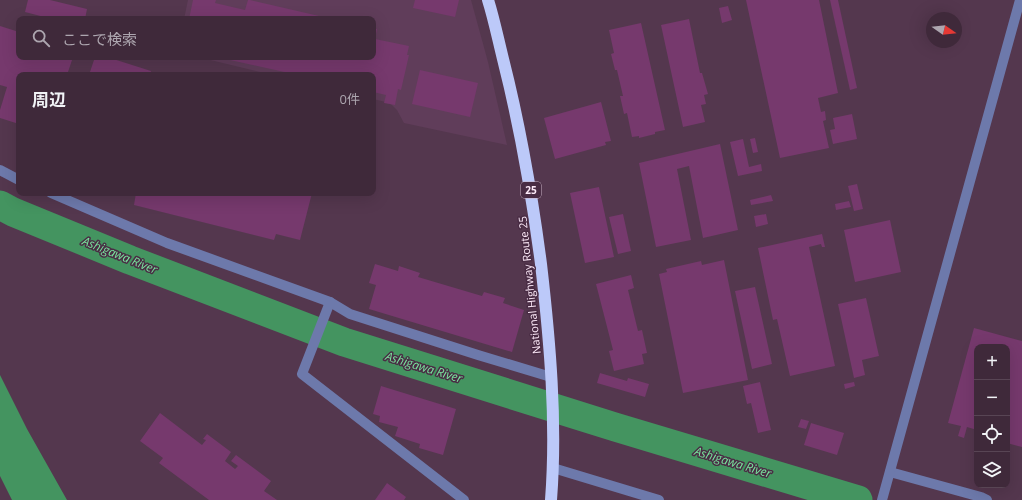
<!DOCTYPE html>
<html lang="ja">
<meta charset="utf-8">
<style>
:root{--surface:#3f293a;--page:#463142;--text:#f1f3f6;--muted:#ada6af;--line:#584554}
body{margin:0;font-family:"Open Sans","Noto Sans JP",sans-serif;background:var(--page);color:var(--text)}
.controls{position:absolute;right:12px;bottom:12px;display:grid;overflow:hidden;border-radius:8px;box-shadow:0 4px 16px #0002}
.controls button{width:36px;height:36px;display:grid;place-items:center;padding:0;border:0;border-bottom:1px solid var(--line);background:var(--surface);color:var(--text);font:20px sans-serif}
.compass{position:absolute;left:926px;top:12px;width:36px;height:36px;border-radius:50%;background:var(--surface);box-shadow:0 4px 16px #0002;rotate:104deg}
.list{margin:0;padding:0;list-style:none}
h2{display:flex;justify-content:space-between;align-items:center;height:52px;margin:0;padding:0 16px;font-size:17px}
h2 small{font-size:13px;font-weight:400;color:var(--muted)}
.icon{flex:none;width:22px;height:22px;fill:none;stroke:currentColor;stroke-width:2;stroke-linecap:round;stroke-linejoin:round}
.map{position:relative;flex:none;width:1022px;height:500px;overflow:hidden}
.search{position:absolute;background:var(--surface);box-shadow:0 4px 16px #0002;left:16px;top:16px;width:360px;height:44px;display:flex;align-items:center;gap:10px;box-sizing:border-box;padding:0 14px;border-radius:8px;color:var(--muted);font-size:15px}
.panel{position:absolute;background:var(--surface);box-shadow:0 4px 16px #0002;left:16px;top:72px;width:360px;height:124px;border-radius:8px}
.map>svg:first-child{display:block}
.built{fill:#603d5a}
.water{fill:#449460}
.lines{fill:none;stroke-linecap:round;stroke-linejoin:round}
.river{stroke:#449460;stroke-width:29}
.building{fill:#76396d}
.minor{stroke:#6d79ab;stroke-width:10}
.highway{stroke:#bcc9f9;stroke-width:12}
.labels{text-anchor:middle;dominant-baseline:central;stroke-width:3;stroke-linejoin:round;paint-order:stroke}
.shield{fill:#492c44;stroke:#c7b1c3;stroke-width:1}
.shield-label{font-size:10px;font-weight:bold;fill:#fdeaf9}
.street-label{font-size:11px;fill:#fdeaf9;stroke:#492c44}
.water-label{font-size:12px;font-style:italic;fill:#7ae59e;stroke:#492c44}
</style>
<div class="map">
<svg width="1022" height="500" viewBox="0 0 1022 500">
<rect width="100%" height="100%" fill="#54374e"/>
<path class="built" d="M188 0H471L488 62 507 145 404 123 397 110 390 103 373 99V75H272L198 57H373V19H184Z"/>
<path class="water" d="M0 375 27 429 67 500H12L0 476Z"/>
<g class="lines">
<path class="river" d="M0 205 13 212 130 260 344 342 615 427 858 500"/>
</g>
<g class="building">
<path d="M28 0H50L87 9 85 19H52L25 12Z"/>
<path d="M193 0H216L215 3 245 10 248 0H250L332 19H189Z"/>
<path d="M415 0H459L455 17 413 8Z"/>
<path d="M746 0H819L838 93 818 98 821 112 825 111 826 120 823 121 829 148 780 158Z"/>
<path d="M830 0H838L857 88 850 90Z"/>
<path d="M728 6 732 20 722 23 719 8Z"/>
<path d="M689 19 700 73H702L708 94 704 95 706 104 701 105 705 122 683 127 661 25Z"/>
<path d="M641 23 665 130 655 132V134L639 138V136L632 137 627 113 624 114 620 96H623L617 70H615L611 54 614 53 609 30Z"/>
<path d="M0 26 19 32V57H73L67 75H19V124L0 118V110L7 87 0 85Z"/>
<path d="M373 28 377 29 375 39 409 46 407 55H409L401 90 398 89 395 105 384 103 386 95 373 92V75H298L221 58 373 57Z"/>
<path d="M95 57H107L151 71 150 75H89Z"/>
<path d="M420 70 478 83 470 117 412 104Z"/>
<path d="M601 102 611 141 605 142 606 145 555 159 544 118Z"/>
<path d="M852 114 857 139 833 144 830 130 835 129 833 118Z"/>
<path d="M755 138 758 152 753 153 750 139Z"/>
<path d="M743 139 749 167 761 164 762 171 738 176 730 142Z"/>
<path d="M720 144 738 230 703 238 689 166 677 169 691 240 656 247 639 163Z"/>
<path d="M857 184 863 209 854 211 848 186Z"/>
<path d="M599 187 614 257 585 263 570 193Z"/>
<path d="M136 193H312L300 240 276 234 274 240 134 205Z"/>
<path d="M771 195 773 201 751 205 750 200Z"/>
<path d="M849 201 851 207 836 210 835 204Z"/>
<path d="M623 214 631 251 618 254 609 217Z"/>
<path d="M766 214 768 224 756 227 754 216Z"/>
<path d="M890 220 901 272 855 282 844 230Z"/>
<path d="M822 234 825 247H822L821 244 809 247 835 366 790 376 777 319 773 320 758 248Z"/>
<path d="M724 260 748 380 683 393 659 274 667 272 666 269 701 261 702 265Z"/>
<path d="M375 264 398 271 399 266 420 273 418 277 482 296 484 292 505 298 503 303 524 310 512 352 369 309 376 285 369 283Z"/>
<path d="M631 275 634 288 628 290 638 331 642 330 647 353 642 354 644 364 614 371 609 351 613 350 596 284Z"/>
<path d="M755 287 772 364 752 369 735 291Z"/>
<path d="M866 298 879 356 862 360 865 375 854 378 838 304Z"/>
<path d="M974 328 1022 341V447L1007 443V347H977V430L967 427 964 438 958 436 961 426 948 423Z"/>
<path d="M600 373 627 381 628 378 649 384 645 397 597 383Z"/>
<path d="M760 382 771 430 758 433 751 403 747 404 743 386Z"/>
<path d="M854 382 855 386 845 389 844 384Z"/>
<path d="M381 386 456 409 443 455 419 448 420 444 395 436 398 427 379 422 380 416 373 414Z"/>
<path d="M160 413 202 445 206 440 203 439 207 434 231 452 225 461 235 469 238 466 231 461 236 455 271 481 264 491 277 500H209L159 463 163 458 140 441Z"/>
<path d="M801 419 809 421 806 429 798 427Z"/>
<path d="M811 423 844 433 837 455 804 445Z"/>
<path d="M387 483 406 497 404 500H375Z"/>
</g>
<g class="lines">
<g class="minor">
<path d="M0 170 19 180"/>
<path d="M51 193 167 243 330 302 350 314 478 355 551 377"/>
<path d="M330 302 302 374 464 500"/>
<path d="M553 468 659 500"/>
<path d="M890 472 981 497 987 500"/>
<path d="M882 500 1020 0"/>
</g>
<path class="highway" d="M488 0C494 19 498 39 503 59 520 126 532 195 541 264 550 342 557 422 551 500"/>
</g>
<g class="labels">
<rect class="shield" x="521" y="182" width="20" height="16" rx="3"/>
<g class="shield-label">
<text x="531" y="190">25</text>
</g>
<g class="street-label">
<text transform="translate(529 285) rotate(-96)">National Highway Route 25</text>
</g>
<g class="water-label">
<text transform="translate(120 255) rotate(22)">Ashigawa River</text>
<text transform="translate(424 367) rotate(17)">Ashigawa River</text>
<text transform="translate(733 462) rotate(17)">Ashigawa River</text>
</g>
</g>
</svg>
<div class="controls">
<button>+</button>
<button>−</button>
<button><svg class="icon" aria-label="locate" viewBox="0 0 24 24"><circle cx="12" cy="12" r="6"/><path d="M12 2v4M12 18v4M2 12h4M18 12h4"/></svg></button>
<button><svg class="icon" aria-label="layers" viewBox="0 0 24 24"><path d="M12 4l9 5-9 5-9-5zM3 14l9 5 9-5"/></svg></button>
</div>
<svg class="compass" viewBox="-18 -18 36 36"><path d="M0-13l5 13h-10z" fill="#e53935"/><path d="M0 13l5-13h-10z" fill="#ada6af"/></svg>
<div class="search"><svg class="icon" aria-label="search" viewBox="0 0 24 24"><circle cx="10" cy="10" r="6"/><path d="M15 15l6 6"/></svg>ここで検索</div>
<section class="panel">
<h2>周辺<small>0件</small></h2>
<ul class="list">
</ul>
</section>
</div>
